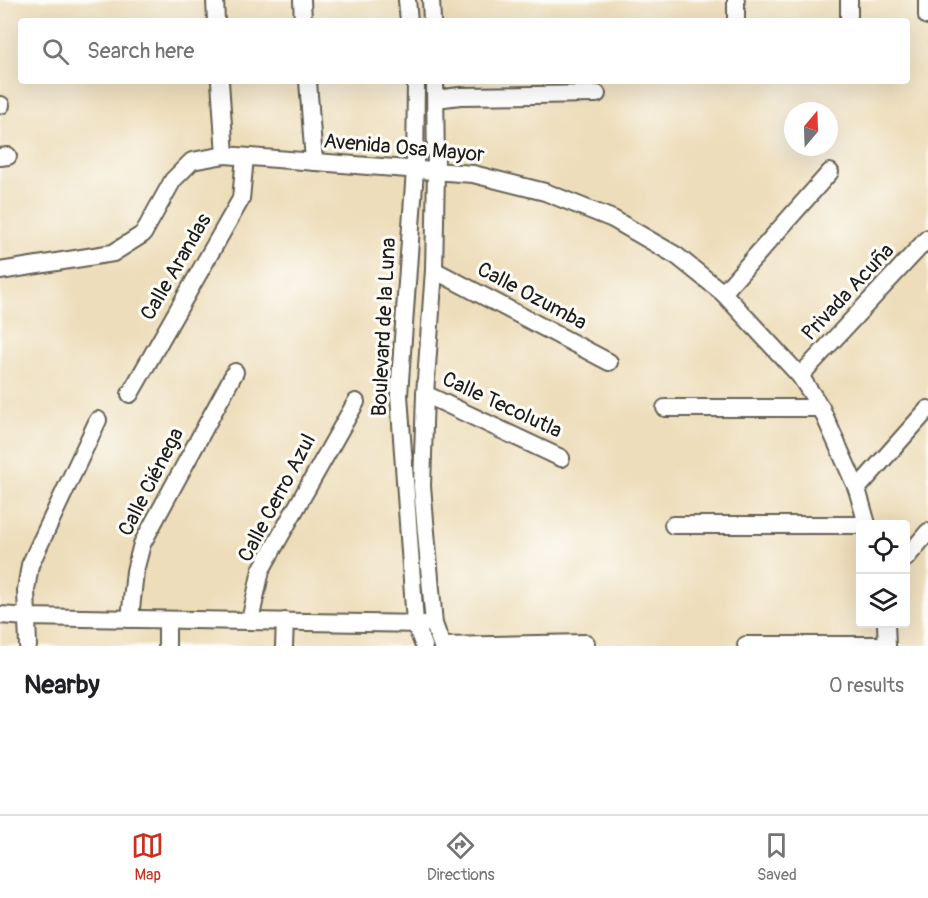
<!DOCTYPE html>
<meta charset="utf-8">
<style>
:root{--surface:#fff;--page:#f6f6f6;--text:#202124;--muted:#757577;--line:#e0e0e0;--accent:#c8321e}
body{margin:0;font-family:Pangolin,sans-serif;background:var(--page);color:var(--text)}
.controls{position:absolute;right:18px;bottom:18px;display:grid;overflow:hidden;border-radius:6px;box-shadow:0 6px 24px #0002}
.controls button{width:54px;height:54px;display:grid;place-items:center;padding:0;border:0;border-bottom:2px solid var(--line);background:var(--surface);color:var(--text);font:30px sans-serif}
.compass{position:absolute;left:784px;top:102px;width:54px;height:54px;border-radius:50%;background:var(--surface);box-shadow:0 6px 24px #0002;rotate:19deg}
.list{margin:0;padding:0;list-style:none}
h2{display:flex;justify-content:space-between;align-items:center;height:78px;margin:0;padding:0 24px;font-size:26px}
h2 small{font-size:20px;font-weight:400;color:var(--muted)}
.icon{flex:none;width:33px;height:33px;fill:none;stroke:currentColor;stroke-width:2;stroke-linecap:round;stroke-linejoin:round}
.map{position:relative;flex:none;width:928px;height:646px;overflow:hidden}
.search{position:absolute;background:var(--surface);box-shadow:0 6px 24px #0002;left:18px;right:18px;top:18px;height:66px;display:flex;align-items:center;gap:15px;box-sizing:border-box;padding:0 21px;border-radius:6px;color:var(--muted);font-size:22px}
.sheet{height:168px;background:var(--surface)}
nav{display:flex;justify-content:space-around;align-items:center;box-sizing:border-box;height:84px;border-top:2px solid var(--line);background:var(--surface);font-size:16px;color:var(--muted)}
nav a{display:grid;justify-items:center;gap:3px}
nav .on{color:var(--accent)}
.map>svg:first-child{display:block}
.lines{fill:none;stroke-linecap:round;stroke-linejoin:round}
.street-casing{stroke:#656053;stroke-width:20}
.street{stroke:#fff;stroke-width:16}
.labels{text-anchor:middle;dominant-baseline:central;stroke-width:6;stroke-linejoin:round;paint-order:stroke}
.street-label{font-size:21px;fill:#1c1c1c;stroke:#fdfcf7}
</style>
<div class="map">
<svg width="928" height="646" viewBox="0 0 928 646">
<rect width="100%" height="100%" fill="#fdfcf7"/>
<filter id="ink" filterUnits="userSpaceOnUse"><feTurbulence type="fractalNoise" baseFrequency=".0167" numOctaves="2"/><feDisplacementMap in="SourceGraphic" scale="12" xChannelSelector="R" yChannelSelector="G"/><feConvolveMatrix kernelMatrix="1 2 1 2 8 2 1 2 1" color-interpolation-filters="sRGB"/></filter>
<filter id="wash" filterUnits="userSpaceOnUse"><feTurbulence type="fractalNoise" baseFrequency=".008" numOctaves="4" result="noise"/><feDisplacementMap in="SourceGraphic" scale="24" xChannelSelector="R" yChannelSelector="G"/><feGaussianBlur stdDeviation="1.35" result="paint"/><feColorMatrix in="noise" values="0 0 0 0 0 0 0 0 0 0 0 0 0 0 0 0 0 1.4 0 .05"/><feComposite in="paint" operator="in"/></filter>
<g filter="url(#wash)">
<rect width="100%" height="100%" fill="#edddba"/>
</g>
<g filter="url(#ink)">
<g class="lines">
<defs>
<g id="street">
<path d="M215 0 216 21"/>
<path d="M302 0 303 21"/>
<path d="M407 0 409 21"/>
<path d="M431 0 432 21"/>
<path d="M736 0V21"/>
<path d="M927 0V16"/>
<path d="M849 21V0"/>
<path d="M220 81 225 155"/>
<path d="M308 81 314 162"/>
<path d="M416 81 415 170 399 395 415 623 424 646"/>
<path d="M435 81 436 172 434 270 425 394 422 486 434 624 442 646"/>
<path d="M436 99 460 96 597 94"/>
<path d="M0 105H1"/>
<path d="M0 157 8 156"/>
<path d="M434 270 609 362"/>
<path d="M0 271 113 253 143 234 173 180 192 161 225 155 473 174 545 192 613 219 677 256 723 293 800 376 821 408 857 489 867 524"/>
<path d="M723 293 830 172"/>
<path d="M800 376 928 238"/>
<path d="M130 394 241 199 245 157"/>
<path d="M425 394 561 458"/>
<path d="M665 408H821"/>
<path d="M857 489 928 409"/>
<path d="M673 525H860"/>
<path d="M906 558 928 532"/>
<path d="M0 615 27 617 424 624"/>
<path d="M130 619 135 571 142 544 235 372"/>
<path d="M250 621 261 570 356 402"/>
<path d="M886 624 887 646"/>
<path d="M746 645H887"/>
<path d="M28 646 26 590 30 565 98 420"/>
<path d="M167 646V620"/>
<path d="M284 646 285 621"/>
<path d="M442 646 586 643"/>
</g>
</defs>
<use href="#street" class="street-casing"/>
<use href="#street" class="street"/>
</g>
</g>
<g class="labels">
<g class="street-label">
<text transform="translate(404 148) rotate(5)">Avenida Osa Mayor</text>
<text transform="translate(176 267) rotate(-60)">Calle Arandas</text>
<text transform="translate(848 292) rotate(-47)">Privada Acuña</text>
<text transform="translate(532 296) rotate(28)">Calle Ozumba</text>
<text transform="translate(384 327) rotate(-87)">Boulevard de la Luna</text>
<text transform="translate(502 405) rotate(25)">Calle Tecolutla</text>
<text transform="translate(151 482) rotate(-63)">Calle Ciénega</text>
<text transform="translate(277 498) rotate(-62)">Calle Cerro Azul</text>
</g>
</g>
</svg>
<div class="controls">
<button><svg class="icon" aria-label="locate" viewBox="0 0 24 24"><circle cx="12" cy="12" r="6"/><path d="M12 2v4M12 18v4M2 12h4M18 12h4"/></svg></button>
<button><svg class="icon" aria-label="layers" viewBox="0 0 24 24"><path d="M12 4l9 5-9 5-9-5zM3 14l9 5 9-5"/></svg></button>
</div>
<svg class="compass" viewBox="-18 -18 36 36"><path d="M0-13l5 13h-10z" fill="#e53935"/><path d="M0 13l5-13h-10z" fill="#757577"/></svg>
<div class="search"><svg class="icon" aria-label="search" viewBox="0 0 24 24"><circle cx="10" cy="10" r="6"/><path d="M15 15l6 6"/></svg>Search here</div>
</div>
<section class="sheet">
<h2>Nearby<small>0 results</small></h2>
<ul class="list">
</ul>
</section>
<nav>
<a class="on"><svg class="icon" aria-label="map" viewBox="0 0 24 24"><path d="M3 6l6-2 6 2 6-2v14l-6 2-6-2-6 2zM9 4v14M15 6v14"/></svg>Map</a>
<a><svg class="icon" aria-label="directions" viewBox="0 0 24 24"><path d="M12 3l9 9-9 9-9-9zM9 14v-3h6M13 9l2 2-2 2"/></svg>Directions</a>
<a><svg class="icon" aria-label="saved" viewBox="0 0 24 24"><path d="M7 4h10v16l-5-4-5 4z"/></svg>Saved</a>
</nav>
